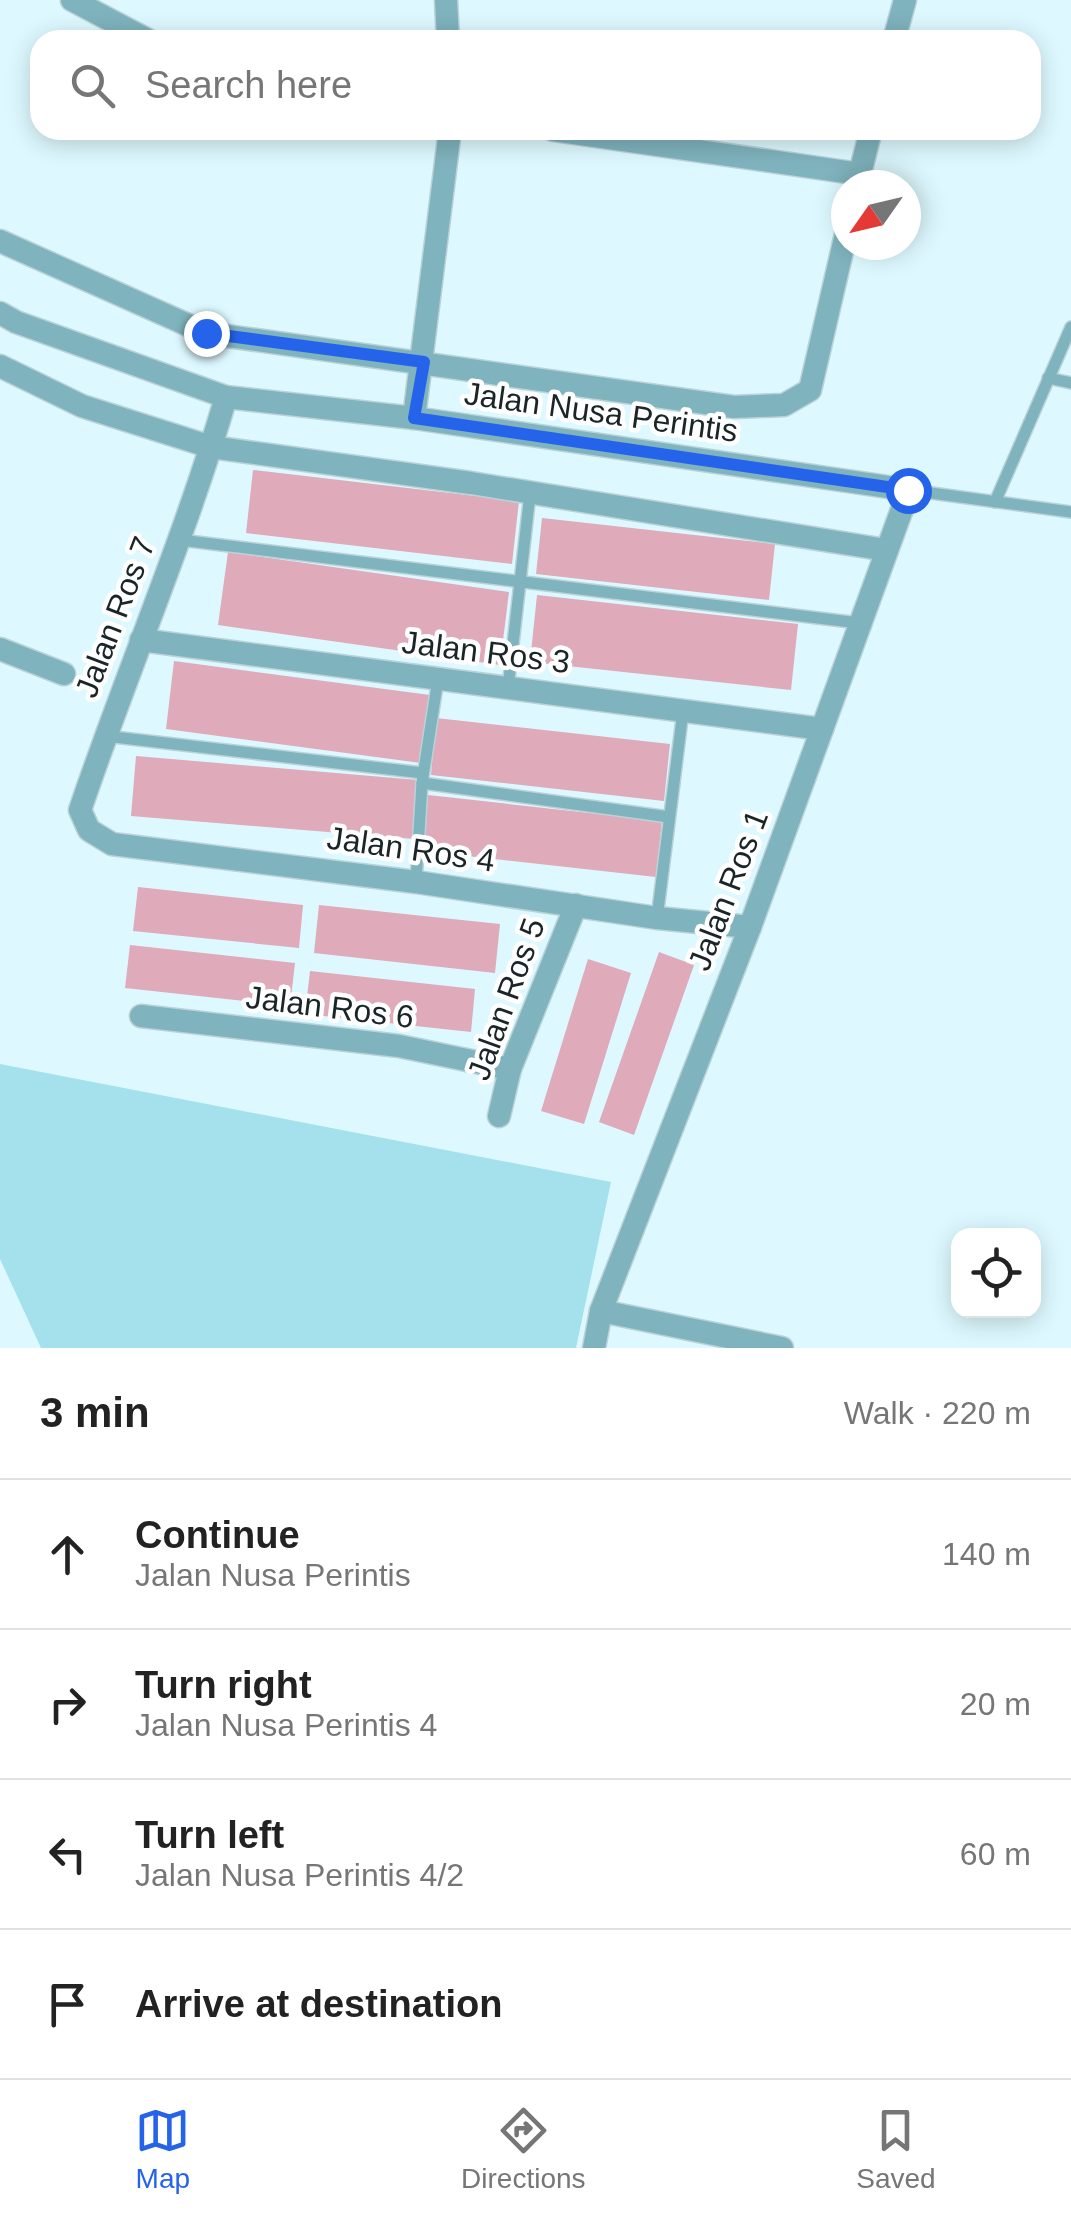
<!DOCTYPE html>
<meta charset="utf-8">
<style>
:root{--surface:#fff;--page:#f2f2f2;--text:#222;--muted:#767676;--line:#e0e0e0;--accent:#2563eb}
body{margin:0;font-family:Helvetica,sans-serif;background:var(--page);color:var(--text)}
.controls{position:absolute;right:30px;bottom:30px;display:grid;overflow:hidden;border-radius:20px;box-shadow:0 5px 25px #0003}
.controls button{width:90px;height:90px;display:grid;place-items:center;padding:0;border:0;border-bottom:2px solid var(--line);background:var(--surface);color:var(--text);font:50px sans-serif}
.compass{position:absolute;left:831px;top:170px;width:90px;height:90px;border-radius:50%;background:var(--surface);box-shadow:0 5px 25px #0003;rotate:236deg}
.stop{position:absolute;width:30px;height:30px;margin:-22px;border:8px solid #2563eb;border-radius:50%;background:#fff}
.stop.end{background:#2563eb;border-color:#fff;box-shadow:0 2px 10px #0008}
.list{margin:0;padding:0;list-style:none}
h2{display:flex;justify-content:space-between;align-items:center;height:130px;margin:0;padding:0 40px;font-size:42px}
h2 small{font-size:32px;font-weight:400;color:var(--muted)}
.list li{display:grid;grid-template-columns:65px 1fr auto;gap:30px;align-items:center;box-sizing:border-box;height:150px;padding:0 40px;border-top:2px solid var(--line)}
.list b{display:block;font-size:38px;white-space:nowrap}
.list p{margin:0;font-size:32px;white-space:nowrap;color:var(--muted)}
.list em{font-size:32px;font-style:normal;color:var(--muted)}
.icon{flex:none;width:55px;height:55px;fill:none;stroke:currentColor;stroke-width:2;stroke-linecap:round;stroke-linejoin:round}
.map{position:relative;flex:none;width:1071px;height:1348px;overflow:hidden}
.search{position:absolute;background:var(--surface);box-shadow:0 5px 25px #0003;left:30px;right:30px;top:30px;height:110px;display:flex;align-items:center;gap:25px;box-sizing:border-box;padding:0 35px;border-radius:30px;color:var(--muted);font-size:38px}
.sheet{height:730px;background:var(--surface)}
nav{display:flex;justify-content:space-around;align-items:center;box-sizing:border-box;height:140px;border-top:2px solid var(--line);background:var(--surface);font-size:28px;color:var(--muted)}
nav a{display:grid;justify-items:center;gap:5px}
nav .on{color:var(--accent)}
.map>svg:first-child{display:block}
.green{fill:#a4e1ed}
.building{fill:#dfaab9}
.lines{fill:none;stroke-linecap:round;stroke-linejoin:round}
.lane-casing{stroke:#bad3d8;stroke-width:14}
.street-casing{stroke:#bad3d8;stroke-width:25}
.lane{stroke:#7fb3bd;stroke-width:11}
.street{stroke:#7fb3bd;stroke-width:22}
.route{stroke:#2563eb;stroke-width:12}
.labels{text-anchor:middle;dominant-baseline:central;stroke-width:9;stroke-linejoin:round;paint-order:stroke}
.street-label{font-size:32px;fill:#1a2527;stroke:#fff}
</style>
<div class="map">
<svg width="1071" height="1348" viewBox="0 0 1071 1348">
<rect width="100%" height="100%" fill="#ddf9ff"/>
<path class="green" d="M0 1064 611 1182 576 1348H41L0 1259Z"/>
<g class="building">
<path d="M253 470 519 501 512 564 246 533Z"/>
<path d="M542 518 775 544 769 600 536 574Z"/>
<path d="M228 552 509 592 500 665 218 625Z"/>
<path d="M537 595 798 624 791 690 530 662Z"/>
<path d="M174 661 430 695 421 763 166 729Z"/>
<path d="M436 718 670 744 664 801 431 775Z"/>
<path d="M136 756 418 780 414 839 131 816Z"/>
<path d="M428 795 662 821 656 877 422 851Z"/>
<path d="M138 887 303 905 299 948 133 931Z"/>
<path d="M319 905 500 924 495 973 314 953Z"/>
<path d="M130 945 295 963 290 1006 125 988Z"/>
<path d="M659 952 694 965 634 1135 599 1122Z"/>
<path d="M588 959 631 973 584 1124 541 1111Z"/>
<path d="M310 971 475 989 471 1032 305 1014Z"/>
</g>
<g class="lines">
<defs>
<g id="lane">
<path d="M1048 378 1071 383"/>
<path d="M909 490 1071 512"/>
<path d="M995 502 1071 327"/>
<path d="M180 540 859 623"/>
<path d="M508 688 530 494"/>
<path d="M105 736 423 773"/>
<path d="M422 783 669 817"/>
<path d="M416 882 422 783 438 679"/>
<path d="M657 918 683 711"/>
</g>
<g id="street">
<path d="M72 0 148 40"/>
<path d="M446 0 448 40"/>
<path d="M894 40 905 0"/>
<path d="M553 130 860 174"/>
<path d="M857 185 871 130"/>
<path d="M0 241 206 333 734 407 784 405 810 390 846 234"/>
<path d="M0 313 16 322 226 397 414 418 909 490 750 927 601 1311 594 1348"/>
<path d="M0 366 82 406 211 447 471 483 886 550"/>
<path d="M226 397C185 538 127 671 80 810L89 830 112 844 416 882 657 918 750 927"/>
<path d="M414 418 450 130"/>
<path d="M141 640 822 729"/>
<path d="M0 649 64 674"/>
<path d="M141 1016 399 1046 510 1069"/>
<path d="M499 1116 510 1069 576 905"/>
<path d="M601 1311 782 1348"/>
</g>
</defs>
<use href="#lane" class="lane-casing"/>
<use href="#street" class="street-casing"/>
<use href="#lane" class="lane"/>
<use href="#street" class="street"/>
</g>
<g class="lines">
<path class="route" d="M206 333 424 362 414 418 908 490"/>
</g>
<g class="labels">
<g class="street-label">
<text transform="translate(601 412) rotate(8)">Jalan Nusa Perintis</text>
<text transform="translate(115 617) rotate(-69)">Jalan Ros 7</text>
<text transform="translate(486 652) rotate(7)">Jalan Ros 3</text>
<text transform="translate(411 849) rotate(8)">Jalan Ros 4</text>
<text transform="translate(728 890) rotate(-69)">Jalan Ros 1</text>
<text transform="translate(506 999) rotate(-70)">Jalan Ros 5</text>
<text transform="translate(330 1007) rotate(7)">Jalan Ros 6</text>
</g>
</g>
</svg>
<div class="controls">
<button><svg class="icon" aria-label="locate" viewBox="0 0 24 24"><circle cx="12" cy="12" r="6"/><path d="M12 2v4M12 18v4M2 12h4M18 12h4"/></svg></button>
</div>
<svg class="compass" viewBox="-18 -18 36 36"><path d="M0-13l5 13h-10z" fill="#e53935"/><path d="M0 13l5-13h-10z" fill="#767676"/></svg>
<div class="stop" style="left:908px;top:490px"></div>
<div class="stop end" style="left:206px;top:333px"></div>
<div class="search"><svg class="icon" aria-label="search" viewBox="0 0 24 24"><circle cx="10" cy="10" r="6"/><path d="M15 15l6 6"/></svg>Search here</div>
</div>
<section class="sheet">
<h2>3 min<small>Walk · 220 m</small></h2>
<ul class="list">
<li><svg class="icon" aria-label="ahead" viewBox="0 0 24 24"><path d="M12 20V5M6 11l6-6 6 6"/></svg><div><b>Continue</b><p>Jalan Nusa Perintis</p></div><em>140 m</em></li>
<li><svg class="icon" aria-label="right" viewBox="0 0 24 24"><path d="M7 20v-9h11M14 6l5 5-5 5"/></svg><div><b>Turn right</b><p>Jalan Nusa Perintis 4</p></div><em>20 m</em></li>
<li><svg class="icon" aria-label="left" viewBox="0 0 24 24"><path d="M17 20v-9H6M10 6l-5 5 5 5"/></svg><div><b>Turn left</b><p>Jalan Nusa Perintis 4/2</p></div><em>60 m</em></li>
<li><svg class="icon" aria-label="arrive" viewBox="0 0 24 24"><path d="M6 21V4h12l-3 4 3 4H6"/></svg><div><b>Arrive at destination</b></div></li>
</ul>
</section>
<nav>
<a class="on"><svg class="icon" aria-label="map" viewBox="0 0 24 24"><path d="M3 6l6-2 6 2 6-2v14l-6 2-6-2-6 2zM9 4v14M15 6v14"/></svg>Map</a>
<a><svg class="icon" aria-label="directions" viewBox="0 0 24 24"><path d="M12 3l9 9-9 9-9-9zM9 14v-3h6M13 9l2 2-2 2"/></svg>Directions</a>
<a><svg class="icon" aria-label="saved" viewBox="0 0 24 24"><path d="M7 4h10v16l-5-4-5 4z"/></svg>Saved</a>
</nav>
